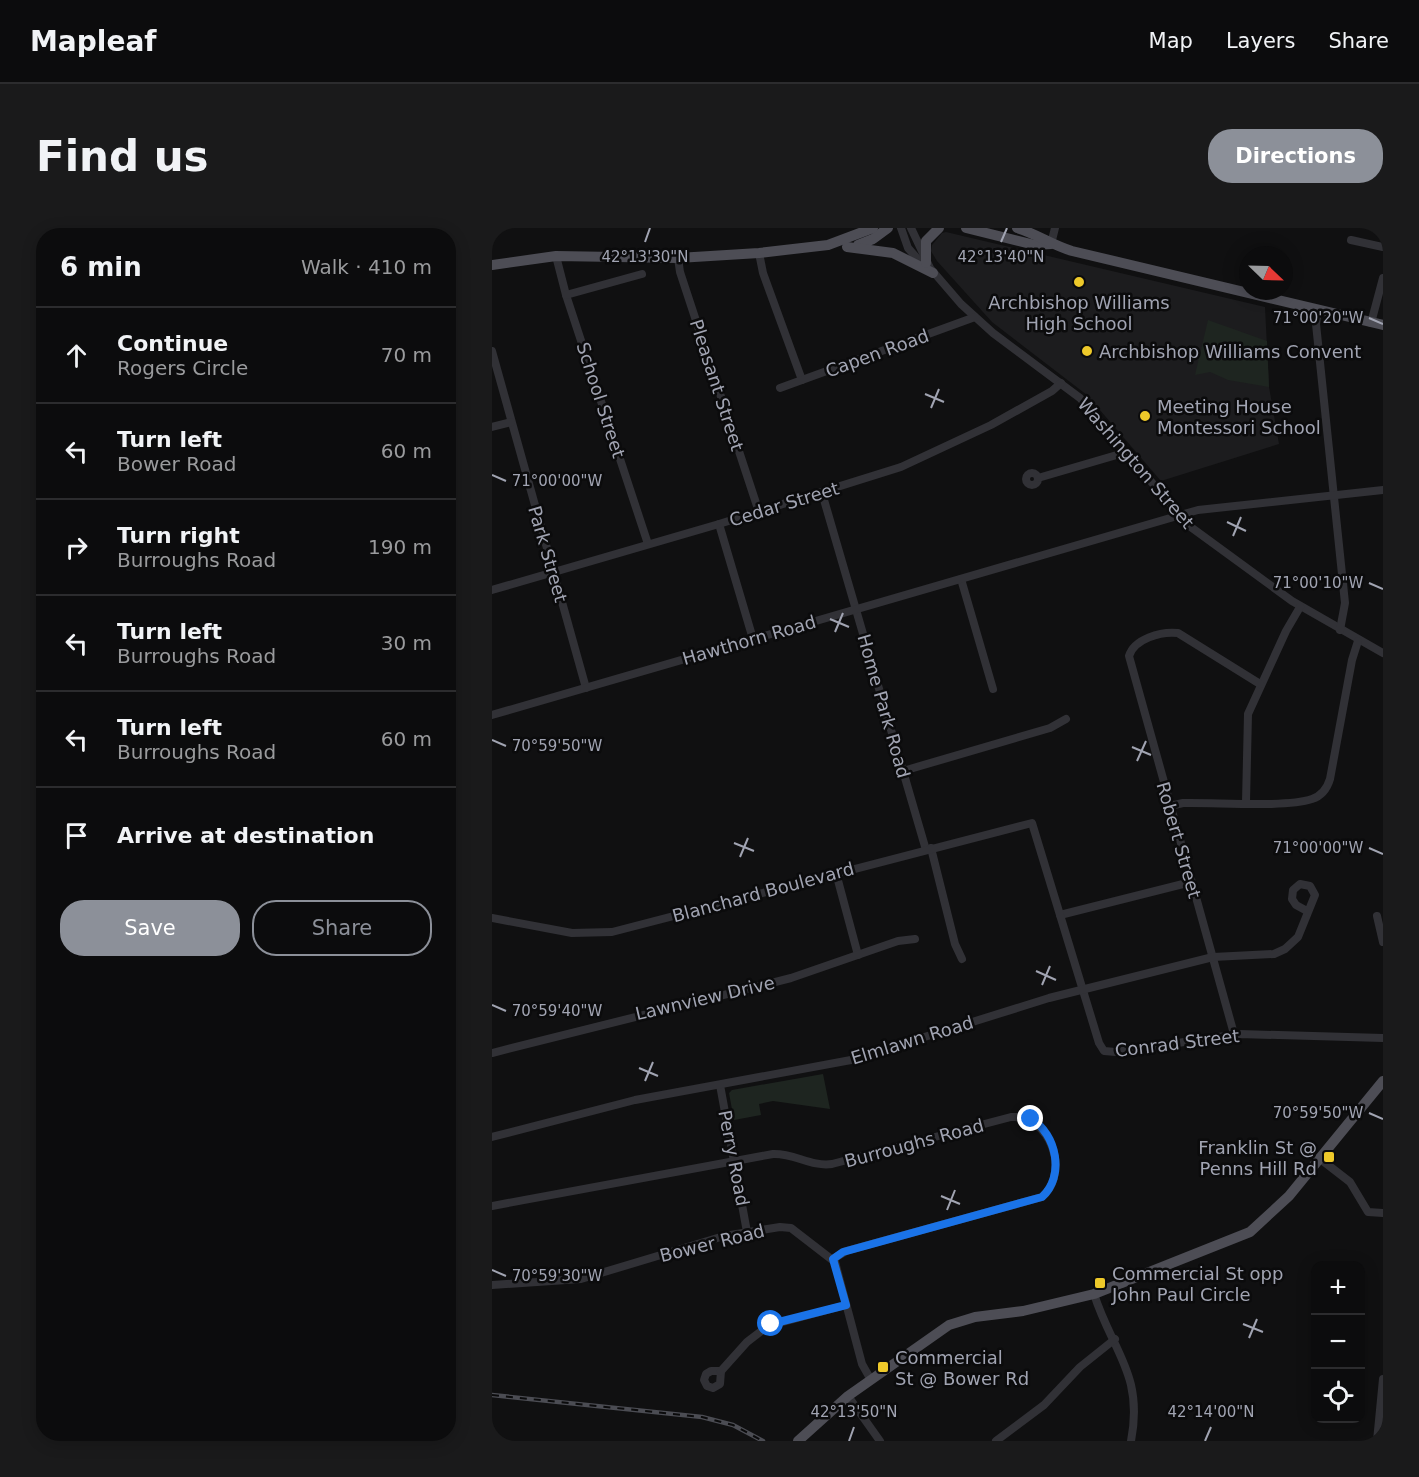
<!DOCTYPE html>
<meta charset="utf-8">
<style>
:root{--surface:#0c0c0d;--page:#1a1a1b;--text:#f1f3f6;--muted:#9a9b9d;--line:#2c2c2e;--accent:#8c9099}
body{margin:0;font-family:"DejaVu Sans",sans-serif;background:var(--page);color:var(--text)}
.controls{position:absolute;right:18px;bottom:18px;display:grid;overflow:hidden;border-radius:12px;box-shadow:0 3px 15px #0003}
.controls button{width:54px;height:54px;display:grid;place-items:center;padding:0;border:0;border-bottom:2px solid var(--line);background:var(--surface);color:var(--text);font:30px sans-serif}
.compass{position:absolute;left:747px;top:18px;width:54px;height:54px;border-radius:50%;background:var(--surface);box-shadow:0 3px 15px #0003;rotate:113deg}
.stop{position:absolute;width:18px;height:18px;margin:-14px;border:4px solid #1a73e8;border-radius:50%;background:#fff}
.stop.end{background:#1a73e8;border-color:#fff;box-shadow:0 2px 6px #0008}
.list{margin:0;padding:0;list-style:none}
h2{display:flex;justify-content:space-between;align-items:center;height:78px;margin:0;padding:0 24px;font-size:26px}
h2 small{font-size:20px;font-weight:400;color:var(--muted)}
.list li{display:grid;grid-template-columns:39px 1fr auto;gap:18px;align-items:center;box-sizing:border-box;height:96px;padding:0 24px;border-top:2px solid var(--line)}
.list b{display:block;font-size:22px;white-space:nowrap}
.list p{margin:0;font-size:20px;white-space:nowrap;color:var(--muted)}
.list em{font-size:20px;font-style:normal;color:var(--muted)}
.actions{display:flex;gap:12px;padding:18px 24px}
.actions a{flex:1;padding:14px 0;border:2px solid var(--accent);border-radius:24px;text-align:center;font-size:21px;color:var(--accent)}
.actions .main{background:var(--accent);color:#fff}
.icon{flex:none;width:33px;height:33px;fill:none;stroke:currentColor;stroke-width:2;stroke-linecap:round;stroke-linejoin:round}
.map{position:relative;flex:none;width:891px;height:1213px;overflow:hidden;border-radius:24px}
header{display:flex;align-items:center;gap:36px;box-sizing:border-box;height:84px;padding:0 30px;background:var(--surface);border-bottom:2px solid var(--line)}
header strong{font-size:28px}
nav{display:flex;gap:33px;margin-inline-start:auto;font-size:21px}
.intro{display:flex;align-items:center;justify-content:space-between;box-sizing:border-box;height:144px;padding:0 36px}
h1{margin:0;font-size:42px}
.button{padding:15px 27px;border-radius:24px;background:var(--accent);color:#fff;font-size:21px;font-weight:700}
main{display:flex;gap:36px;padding:0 36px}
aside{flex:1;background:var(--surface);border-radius:24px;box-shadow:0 3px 15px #0003}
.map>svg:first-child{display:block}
.built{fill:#1c1c1e}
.green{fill:#1e2520}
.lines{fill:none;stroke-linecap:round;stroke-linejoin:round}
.minor{stroke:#313136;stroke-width:8}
.major{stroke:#4d4d55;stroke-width:10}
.rail-casing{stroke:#4b4c53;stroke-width:4.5}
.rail{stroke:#0b0b0c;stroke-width:2;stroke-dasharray:7;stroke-linecap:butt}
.route{stroke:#1a73e8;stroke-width:8}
.ticks{fill:none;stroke:#a1a4b2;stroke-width:2}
.poi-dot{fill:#eec92a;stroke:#0b0b0c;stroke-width:2}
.labels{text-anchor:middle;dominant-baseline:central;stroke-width:5;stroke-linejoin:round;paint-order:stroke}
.poi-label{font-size:18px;fill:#a1a4b2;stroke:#0b0b0c;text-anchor:start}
.street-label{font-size:18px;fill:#a1a4b2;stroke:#0b0b0c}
.ticks-label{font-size:15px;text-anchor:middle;fill:#a1a4b2;stroke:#0b0b0c;stroke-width:5;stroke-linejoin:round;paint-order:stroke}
</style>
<header>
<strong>Mapleaf</strong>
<nav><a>Map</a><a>Layers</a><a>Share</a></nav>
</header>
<div class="intro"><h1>Find us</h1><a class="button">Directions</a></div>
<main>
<aside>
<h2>6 min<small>Walk · 410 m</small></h2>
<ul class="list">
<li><svg class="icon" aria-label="ahead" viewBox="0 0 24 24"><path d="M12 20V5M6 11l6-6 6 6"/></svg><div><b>Continue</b><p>Rogers Circle</p></div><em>70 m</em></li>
<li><svg class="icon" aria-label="left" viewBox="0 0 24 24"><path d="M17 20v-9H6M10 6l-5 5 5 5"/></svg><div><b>Turn left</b><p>Bower Road</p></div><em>60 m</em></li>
<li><svg class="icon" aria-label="right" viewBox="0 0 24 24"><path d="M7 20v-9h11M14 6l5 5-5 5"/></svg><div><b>Turn right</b><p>Burroughs Road</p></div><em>190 m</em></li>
<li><svg class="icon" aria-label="left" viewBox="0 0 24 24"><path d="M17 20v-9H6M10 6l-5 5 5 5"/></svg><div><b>Turn left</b><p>Burroughs Road</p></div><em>30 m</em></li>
<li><svg class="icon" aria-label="left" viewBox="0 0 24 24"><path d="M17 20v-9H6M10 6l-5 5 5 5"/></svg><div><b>Turn left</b><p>Burroughs Road</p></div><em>60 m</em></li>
<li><svg class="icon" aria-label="arrive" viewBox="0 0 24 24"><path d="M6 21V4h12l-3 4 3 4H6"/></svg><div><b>Arrive at destination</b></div></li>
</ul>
<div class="actions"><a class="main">Save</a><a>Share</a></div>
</aside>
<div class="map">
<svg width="891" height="1213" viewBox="0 0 891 1213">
<rect width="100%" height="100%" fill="#101011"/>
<path class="built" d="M454 4 773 79 777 159 787 216 669 253 595 167 500 94 445 33 439 23 440 17 450 5Z"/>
<g class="green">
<path d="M716 92 775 113 777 159 736 152 718 144 703 147Z"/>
<path d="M331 846 338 881 281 873 267 876 269 887 242 892 237 865 240 862Z"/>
</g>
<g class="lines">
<g class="minor">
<path d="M409 0 416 20 431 37"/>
<path d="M419 0 438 40 469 76 501 105 588 170 696 297 800 373 891 425"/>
<path d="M859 12 891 19"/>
<path d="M559 16 563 0"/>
<path d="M267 25 271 45 310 152"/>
<path d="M64 28 74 67 156 316"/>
<path d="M186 30 188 44 267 284"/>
<path d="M74 67 150 46"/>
<path d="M826 82 824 96 853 375 848 402"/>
<path d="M879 95 891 50"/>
<path d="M0 123 94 460"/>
<path d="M288 160 483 89"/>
<path d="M0 199 19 194"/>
<circle cx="540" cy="251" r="6"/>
<path d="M546 250 635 224"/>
<path d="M330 265 434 622"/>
<path d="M227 296 261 411"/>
<path d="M469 351 501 461"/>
<path d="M0 362 227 296 409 239 499 197 560 163 569 155"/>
<path d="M0 487 706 282 891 262"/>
<path d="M411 543 558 500 574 491"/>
<path d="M754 574 756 486 794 403 808 379"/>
<path d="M678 578 691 575C723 574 793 580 820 571 829 568 835 561 838 551L860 432 866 413"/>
<path d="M439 620 463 716 470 731"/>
<path d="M344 645 366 727"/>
<path d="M568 687 699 654"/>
<path d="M885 688 891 714"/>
<path d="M0 690 80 705 120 704 540 595 607 815 612 823 624 824 747 806 891 810"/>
<path d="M742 806 637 428C642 411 669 403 686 405L768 456"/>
<path d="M0 825 299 750 406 713 423 711"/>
<path d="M228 857 255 1004"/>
<path d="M0 909 143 872 359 832 557 770 721 729 782 726 793 721 806 709 823 667 818 658 808 656 801 662 800 671 804 677 815 683"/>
<path d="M827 930 858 954 876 984 891 985"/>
<path d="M0 978 281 926C302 925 319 939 340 936L519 889C558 886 579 944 550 969L354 1023 341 1031"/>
<path d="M0 1057 89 1051 232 1008 288 999 299 1000 343 1034 370 1136 379 1152"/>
<path d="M602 1066C620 1123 652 1146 639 1213"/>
<path d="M219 1143H229L228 1156 221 1160 215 1158 212 1152 214 1146Z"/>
<path d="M229 1143 255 1114 276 1098 354 1077"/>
<path d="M356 1168 388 1213"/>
<path d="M504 1213 552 1177 588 1139 623 1111"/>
<path d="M885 1213 891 1151"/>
</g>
<g class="major">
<path d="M474 0 543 17 559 16"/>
<path d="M525 0C545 6 560 17 580 23L891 97"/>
<path d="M366 17 381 11 396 0"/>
<path d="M355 19 401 25 441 45"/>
<path d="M434 35V13L447 0"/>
<path d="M0 37 64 28 186 30 267 25 336 17 381 0"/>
<path d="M306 1213 356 1168 457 1097 483 1089 531 1083 602 1066 758 1004 797 968 891 853"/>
</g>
<defs>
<path id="rail" d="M0 1167 210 1189 241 1197 271 1213"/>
</defs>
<use href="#rail" class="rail-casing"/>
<use href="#rail" class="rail"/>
</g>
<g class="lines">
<path class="route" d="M279 1096 354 1077 341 1031 351 1024 550 969C573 949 565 906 539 891"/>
</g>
<path class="ticks" d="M153 14 158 0M509 14 515 0M877 90 891 96M433 166 452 174M439 180 447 161M0 247 14 253M735 294 754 303M741 308 749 289M877 355 891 361M338 391 357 399M343 404 351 385M0 512 14 518M640 519 659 527M645 533 654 513M242 615 262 623M877 620 891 626M248 629 256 610M544 743 564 752M550 757 558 738M0 777 14 783M147 840 166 848M153 853 161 834M877 885 891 891M449 968 468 976M455 982 463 962M0 1042 14 1048M751 1096 771 1104M757 1110 765 1091M357 1213 362 1199M713 1213 719 1199"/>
<g class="poi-dot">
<circle cx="587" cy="54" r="6"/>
<circle cx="595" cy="123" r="6"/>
<circle cx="653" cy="188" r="6"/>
<rect x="831" y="923" width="12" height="12" rx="3"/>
<rect x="602" y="1049" width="12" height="12" rx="3"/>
<rect x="385" y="1133" width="12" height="12" rx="3"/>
</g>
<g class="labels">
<g class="poi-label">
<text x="587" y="74" text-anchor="middle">Archbishop Williams<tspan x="587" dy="21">High School</tspan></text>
<text x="607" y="123">Archbishop Williams Convent</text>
<text x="665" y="178">Meeting House<tspan x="665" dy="21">Montessori School</tspan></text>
<text x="825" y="919" text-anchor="end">Franklin St @<tspan x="825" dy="21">Penns Hill Rd</tspan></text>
<text x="620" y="1045">Commercial St opp<tspan x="620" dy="21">John Paul Circle</tspan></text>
<text x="403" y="1129">Commercial<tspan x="403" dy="21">St @ Bower Rd</tspan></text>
</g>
<g class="street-label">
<text transform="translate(385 125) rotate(-20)">Capen Road</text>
<text transform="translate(225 157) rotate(72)">Pleasant Street</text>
<text transform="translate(109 172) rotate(72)">School Street</text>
<text transform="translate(644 235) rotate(49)">Washington Street</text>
<text transform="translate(292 276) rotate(-17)">Cedar Street</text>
<text transform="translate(56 326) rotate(74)">Park Street</text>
<text transform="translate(257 412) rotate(-16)">Hawthorn Road</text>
<text transform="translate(392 478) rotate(74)">Home Park Road</text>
<text transform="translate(687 612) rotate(74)">Robert Street</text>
<text transform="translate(271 664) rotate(-15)">Blanchard Boulevard</text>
<text transform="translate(213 770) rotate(-13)">Lawnview Drive</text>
<text transform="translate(420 812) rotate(-17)">Elmlawn Road</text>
<text transform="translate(685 815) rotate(-7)">Conrad Street</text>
<text transform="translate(422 915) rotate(-15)">Burroughs Road</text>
<text transform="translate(242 930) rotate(79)">Perry Road</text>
<text transform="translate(220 1015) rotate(-14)">Bower Road</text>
</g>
</g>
<g class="ticks-label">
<text x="153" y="34">42°13'30"N</text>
<text x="509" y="34">42°13'40"N</text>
<text x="826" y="95">71°00'20"W</text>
<text x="65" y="258">71°00'00"W</text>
<text x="826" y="360">71°00'10"W</text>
<text x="65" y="523">70°59'50"W</text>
<text x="826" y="625">71°00'00"W</text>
<text x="65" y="788">70°59'40"W</text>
<text x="826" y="890">70°59'50"W</text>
<text x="65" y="1053">70°59'30"W</text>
<text x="362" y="1189">42°13'50"N</text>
<text x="719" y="1189">42°14'00"N</text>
</g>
</svg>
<div class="controls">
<button>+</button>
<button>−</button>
<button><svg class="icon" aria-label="locate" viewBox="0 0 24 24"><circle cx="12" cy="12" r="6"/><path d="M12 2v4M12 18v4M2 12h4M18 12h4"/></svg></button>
</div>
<svg class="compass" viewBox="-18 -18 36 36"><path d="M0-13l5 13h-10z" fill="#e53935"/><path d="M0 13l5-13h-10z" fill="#9a9b9d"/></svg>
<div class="stop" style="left:279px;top:1096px"></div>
<div class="stop end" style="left:539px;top:891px"></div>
</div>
</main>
